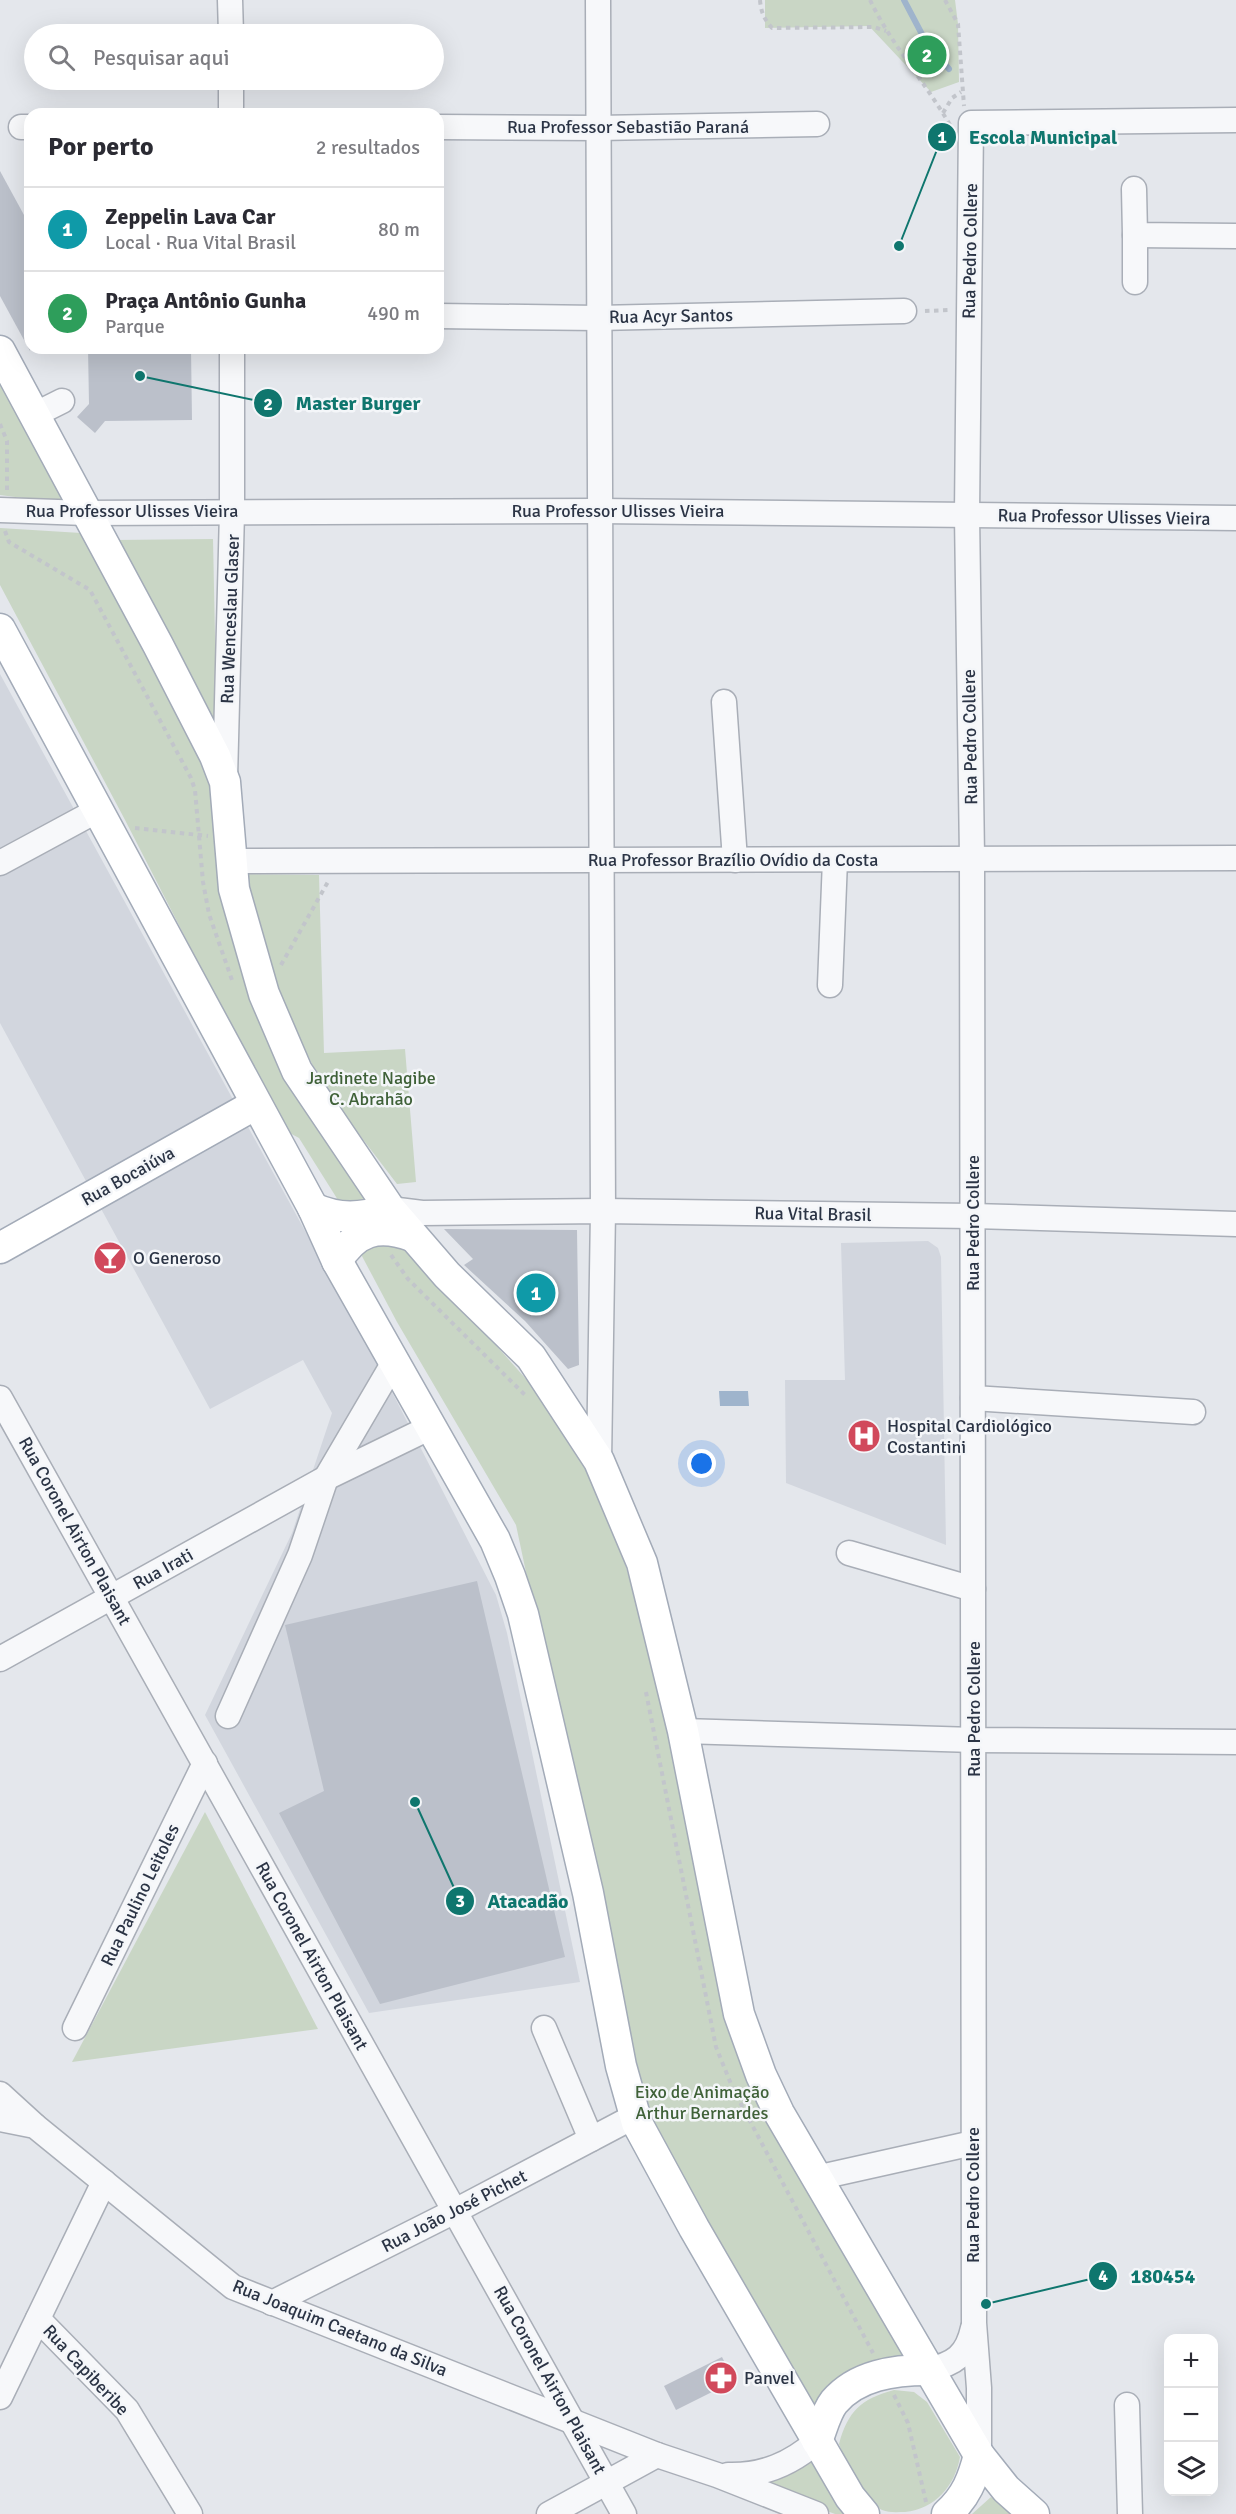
<!DOCTYPE html>
<html lang="pt">
<meta charset="utf-8">
<style>
:root{--surface:#fff;--page:#f7f7f7;--text:#2b2b33;--muted:#7c7c81;--line:#e1e1e2;--accent:#0f766e}
body{margin:0;font-family:Signika,sans-serif;background:var(--page);color:var(--text)}
.controls{position:absolute;right:18px;bottom:18px;display:grid;overflow:hidden;border-radius:12px;box-shadow:0 6px 24px #0002}
.controls button{width:54px;height:54px;display:grid;place-items:center;padding:0;border:0;border-bottom:2px solid var(--line);background:var(--surface);color:var(--text);font:30px sans-serif}
.you{position:absolute;left:702px;top:1464px;width:21px;height:21px;margin:-15px;border:4px solid #fff;border-radius:50%;background:#1a73e8;box-shadow:0 0 0 9px #1a73e833}
.badge{display:grid;place-items:center;width:39px;height:39px;border-radius:50%;background:var(--accent);color:#fff;font-size:20px;font-weight:700}
.pin{position:absolute;translate:-50% -50%;border:3px solid #fff;box-shadow:0 2px 6px #0006}
.list{margin:0;padding:0;list-style:none}
h2{display:flex;justify-content:space-between;align-items:center;height:78px;margin:0;padding:0 24px;font-size:26px}
h2 small{font-size:20px;font-weight:400;color:var(--muted)}
.list li{display:grid;grid-template-columns:39px 1fr auto;gap:18px;align-items:center;box-sizing:border-box;height:84px;padding:0 24px;border-top:2px solid var(--line)}
.list b{display:block;font-size:22px;white-space:nowrap}
.list p{margin:0;font-size:20px;white-space:nowrap;color:var(--muted)}
.list em{font-size:20px;font-style:normal;color:var(--muted)}
.icon{flex:none;width:33px;height:33px;fill:none;stroke:currentColor;stroke-width:2;stroke-linecap:round;stroke-linejoin:round}
.map{position:relative;flex:none;width:1236px;height:2514px;overflow:hidden}
.search{position:absolute;background:var(--surface);box-shadow:0 6px 24px #0002;left:24px;top:24px;width:420px;height:66px;display:flex;align-items:center;gap:15px;box-sizing:border-box;padding:0 21px;border-radius:33px;color:var(--muted);font-size:22px}
.panel{position:absolute;background:var(--surface);box-shadow:0 6px 24px #0002;left:24px;top:108px;width:420px;height:246px;border-radius:18px}
.map>svg:first-child{display:block}
.built{fill:#d2d6de}
.green{fill:#c9d6c5}
.water{fill:#9fb4cc}
.lines{fill:none;stroke-linecap:round;stroke-linejoin:round}
.stream{stroke:#9fb4cc;stroke-width:6}
.building{fill:#bbc0ca}
.minor-casing{stroke:#a9aeb7;stroke-width:27}
.major-casing{stroke:#a3abb8;stroke-width:33}
.path{stroke:#c2c5cb;stroke-width:4;stroke-dasharray:4.5 4.5;stroke-linecap:butt}
.minor{stroke:#f7f8fa;stroke-width:24}
.major{stroke:#fff;stroke-width:30}
.labels{text-anchor:middle;dominant-baseline:central;stroke-width:5;stroke-linejoin:round;paint-order:stroke}
.street-label{font-size:18px;fill:#2b3445;stroke:#f4f6f9}
.park-label{font-size:18px;fill:#3f6138;stroke:#f4f6f9}
.poi-label{font-size:18px;fill:#2b3445;stroke:#f4f6f9;text-anchor:start}
.leader{fill:none;stroke:#0f766e;stroke-width:2}
.callout-dot{fill:#0f766e;stroke:#f4f6f9;stroke-width:2}
.mark-label{font-size:18px;text-anchor:middle;font-weight:bold;fill:#fff}
.callout-label{font-size:20px;text-anchor:middle;font-weight:bold;fill:#0f766e;stroke:#f4f6f9;stroke-width:5;stroke-linejoin:round;paint-order:stroke}
</style>
<div class="map">
<svg width="1236" height="2514" viewBox="0 0 1236 2514">
<rect width="100%" height="100%" fill="#e4e7ec"/>
<g class="built">
<path d="M0 674 373 1355 496 1595 507 1633 580 1982 369 2013 205 1715 292 1533 332 1413 303 1360 210 1409 0 1023Z"/>
<path d="M928 1241 938 1248 941 1257 946 1545 786 1483 785 1380H845L841 1243Z"/>
</g>
<g class="green">
<path d="M765 0H955L958 24 959 82 931 92 869 26 765 28Z"/>
<path d="M0 358 76 505 0 495Z"/>
<path d="M0 528 81 533 216 787 270 1038 326 1141 370 1200 343 1208 299 1138 284 1130 124 818 0 585Z"/>
<path d="M213 539 217 734 114 540Z"/>
<path d="M243 874 319 875 324 1053 405 1049 416 1182 397 1184 326 1091 288 1017Z"/>
<path d="M398 1235 567 1425 615 1529 679 1751 740 2051 906 2361 818 2416 650 2127 632 2072 516 1525 397 1322 355 1243Z"/>
<path d="M205 1812 318 2029 72 2062Z"/>
<path d="M894 2390 914 2392 927 2402 960 2457C955 2486 935 2509 905 2512 898 2512 889 2513 882 2510 864 2501 846 2462 839 2444 848 2411 861 2399 894 2390Z"/>
<path d="M813 2456 847 2514H835L751 2482Z"/>
<path d="M991 2497 1012 2514H972Z"/>
</g>
<path class="water" d="M719 1391H748L749 1406H720Z"/>
<g class="lines">
<path class="stream" d="M904 0 925 40 949 69"/>
</g>
<g class="building">
<path d="M0 171 30 226V351L0 296Z"/>
<path d="M88 348H191L192 420 105 421 95 433 77 417 89 404Z"/>
<path d="M444 1229 577 1230 579 1365 568 1369 525 1321 464 1265 473 1259Z"/>
<path d="M477 1581 565 1957 380 2004 279 1813 324 1791 285 1625Z"/>
<path d="M722 2357 734 2381 676 2410 664 2386Z"/>
</g>
<g class="lines">
<defs>
<g id="minor">
<path d="M230 0 231 34"/>
<path d="M598 0 603 1211 599 1461"/>
<path d="M231 80V114"/>
<path d="M21 127H30"/>
<path d="M438 127 598 128 817 124"/>
<path d="M1134 189 1135 235 1236 236"/>
<path d="M1135 235V282"/>
<path d="M438 316 598 318 904 311"/>
<path d="M34 415 62 401"/>
<path d="M0 510 86 513 599 511 1236 518"/>
<path d="M724 702 735 860"/>
<path d="M225 778 232 512V348"/>
<path d="M230 861 1236 858"/>
<path d="M0 863 98 810"/>
<path d="M830 985 835 860"/>
<path d="M390 1209 422 1213 603 1211 973 1216 1236 1224"/>
<path d="M0 1398 624 2514"/>
<path d="M973 1398 1193 1412"/>
<path d="M849 1553 973 1589"/>
<path d="M0 1659 326 1478 431 1427"/>
<path d="M228 1716 300 1555 326 1478 394 1362"/>
<path d="M683 1731 974 1740 1236 1742"/>
<path d="M75 2028 205 1763"/>
<path d="M544 2028 591 2139"/>
<path d="M0 2094 34 2125"/>
<path d="M0 2119 35 2126 233 2287 657 2455 717 2475 816 2514"/>
<path d="M816 2178 973 2143"/>
<path d="M272 2303 455 2211 635 2116"/>
<path d="M38 2319 127 2410 190 2514"/>
<path d="M928 2370C954 2364 967 2356 973 2328"/>
<path d="M0 2397 104 2182"/>
<path d="M1127 2405 1130 2514"/>
<path d="M979 2455V2388L974 2323 972 857 967 515 971 123 1236 120"/>
<path d="M728 2475C763 2476 791 2464 817 2441"/>
<path d="M549 2514 657 2455"/>
</g>
<g id="major">
<path d="M0 351 158 645 215 756 225 782 234 889 264 994 297 1071 390 1209 447 1275 531 1357 599 1461 642 1563 683 1731 739 2014 761 2075 779 2113 979 2455 1006 2489 1034 2514"/>
<path d="M0 629 313 1208 337 1261 495 1540 510 1576 523 1614 588 1893 621 2066 637 2123 694 2228 850 2497 864 2514"/>
<path d="M313 1208C340 1220 360 1218 388 1210"/>
<path d="M0 1248 256 1104"/>
<path d="M337 1261C356 1230 378 1224 412 1236"/>
<path d="M817 2441C822 2429 826 2412 834 2402 857 2375 894 2370 928 2370"/>
<path d="M947 2514C966 2497 973 2479 979 2455"/>
</g>
</defs>
<use href="#minor" class="minor-casing"/>
<use href="#major" class="major-casing"/>
<g class="path">
<path d="M760 0C761 12 764 19 772 28L874 27 886 31"/>
<path d="M870 0C891 44 925 82 950 125"/>
<path d="M945 0 958 24 964 106"/>
<path d="M943 113 952 98 961 92"/>
<path d="M925 311 950 310"/>
<path d="M0 424 7 441V490"/>
<path d="M5 531 9 542 90 590 191 778 195 790 203 882 209 914 232 980"/>
<path d="M135 828 208 836"/>
<path d="M281 965 329 880"/>
<path d="M391 1255 408 1279 525 1395"/>
<path d="M646 1692 716 2047 733 2089 873 2353"/>
<path d="M894 2395 908 2423 926 2502"/>
</g>
<use href="#minor" class="minor"/>
<use href="#major" class="major"/>
</g>
<defs>
<symbol id="bar-disc" viewBox="-11 -11 22 22"><circle r="9.5" fill="#d1495b" stroke="#f4f6f9"/><path d="M-6-5H6L.8 .8V4.5H3.5V6h-7V4.5H-.8V.8Z" fill="#fff"/></symbol>
<symbol id="hospital-disc" viewBox="-11 -11 22 22"><circle r="9.5" fill="#d1495b" stroke="#f4f6f9"/><path d="M-5-5h3v3.5h4V-5h3V5h-3V1.5h-4V5h-3Z" fill="#fff"/></symbol>
<symbol id="pharmacy-disc" viewBox="-11 -11 22 22"><circle r="9.5" fill="#d1495b" stroke="#f4f6f9"/><path d="M-2-6h4v4h4v4h-4v4h-4v-4h-4v-4h4Z" fill="#fff"/></symbol>
</defs>
<g fill-rule="evenodd">
<use href="#bar-disc" x="91" y="1239" width="38" height="38"/>
<use href="#hospital-disc" x="845" y="1417" width="38" height="38"/>
<use href="#pharmacy-disc" x="702" y="2359" width="38" height="38"/>
</g>
<g class="labels">
<g class="street-label">
<text x="628" y="127">Rua Professor Sebastião Paraná</text>
<text transform="translate(970 251) rotate(-89)">Rua Pedro Collere</text>
<text transform="translate(671 316) rotate(-1)">Rua Acyr Santos</text>
<text x="132" y="511">Rua Professor Ulisses Vieira</text>
<text x="618" y="511">Rua Professor Ulisses Vieira</text>
<text transform="translate(1104 517) rotate(1)">Rua Professor Ulisses Vieira</text>
<text transform="translate(230 619) rotate(-88)">Rua Wenceslau Glaser</text>
<text transform="translate(970 737) rotate(-91)">Rua Pedro Collere</text>
<text x="733" y="860">Rua Professor Brazílio Ovídio da Costa</text>
<text transform="translate(128 1176) rotate(-29)">Rua Bocaiúva</text>
<text transform="translate(813 1214) rotate(1)">Rua Vital Brasil</text>
<text transform="translate(973 1223) rotate(-90)">Rua Pedro Collere</text>
<text transform="translate(75 1531) rotate(61)">Rua Coronel Airton Plaisant</text>
<text transform="translate(163 1569) rotate(-29)">Rua Irati</text>
<text transform="translate(974 1709) rotate(-90)">Rua Pedro Collere</text>
<text transform="translate(140 1895) rotate(-64)">Rua Paulino Leitoles</text>
<text transform="translate(312 1956) rotate(61)">Rua Coronel Airton Plaisant</text>
<text transform="translate(973 2195) rotate(-90)">Rua Pedro Collere</text>
<text transform="translate(454 2211) rotate(-27)">Rua João José Pichet</text>
<text transform="translate(340 2328) rotate(22)">Rua Joaquim Caetano da Silva</text>
<text transform="translate(86 2370) rotate(47)">Rua Capiberibe</text>
<text transform="translate(550 2380) rotate(61)">Rua Coronel Airton Plaisant</text>
</g>
<g class="park-label">
<text x="371" y="1078">Jardinete Nagibe<tspan x="371" dy="21">C. Abrahão</tspan></text>
<text x="702" y="2092">Eixo de Animação<tspan x="702" dy="21">Arthur Bernardes</tspan></text>
</g>
<g class="poi-label">
<text x="133" y="1258">O Generoso</text>
<text x="887" y="1426">Hospital Cardiológico<tspan x="887" dy="21">Costantini</tspan></text>
<text x="744" y="2378">Panvel</text>
</g>
</g>
<path class="leader" d="M899 246L942 137M140 376L268 403M415 1802L460 1901M986 2304L1103 2276"/>
<g class="callout-dot">
<circle cx="899" cy="246" r="6"/>
<circle cx="140" cy="376" r="6"/>
<circle cx="415" cy="1802" r="6"/>
<circle cx="986" cy="2304" r="6"/>
<circle cx="942" cy="137" r="15"/>
<circle cx="268" cy="403" r="15"/>
<circle cx="460" cy="1901" r="15"/>
<circle cx="1103" cy="2276" r="15"/>
</g>
<g class="mark-label">
<text x="942" y="143">1</text>
<text x="268" y="410">2</text>
<text x="460" y="1907">3</text>
<text x="1103" y="2282">4</text>
</g>
<g class="callout-label">
<text x="1043" y="144">Escola Municipal</text>
<text x="358" y="410">Master Burger</text>
<text x="528" y="1908">Atacadão</text>
<text x="1163" y="2283">180454</text>
</g>
</svg>
<div class="controls">
<button>+</button>
<button>−</button>
<button><svg class="icon" aria-label="layers" viewBox="0 0 24 24"><path d="M12 4l9 5-9 5-9-5zM3 14l9 5 9-5"/></svg></button>
</div>
<div class="you"></div>
<div class="pin badge" style="left:536px;top:1293px;background:#0f9aa8">1</div>
<div class="pin badge" style="left:927px;top:55px;background:#2e9e5b">2</div>
<div class="search"><svg class="icon" aria-label="search" viewBox="0 0 24 24"><circle cx="10" cy="10" r="6"/><path d="M15 15l6 6"/></svg>Pesquisar aqui</div>
<section class="panel">
<h2>Por perto<small>2 resultados</small></h2>
<ul class="list">
<li><span class="badge" style="background:#0f9aa8">1</span><div><b>Zeppelin Lava Car</b><p>Local · Rua Vital Brasil</p></div><em>80 m</em></li>
<li><span class="badge" style="background:#2e9e5b">2</span><div><b>Praça Antônio Gunha</b><p>Parque</p></div><em>490 m</em></li>
</ul>
</section>
</div>
